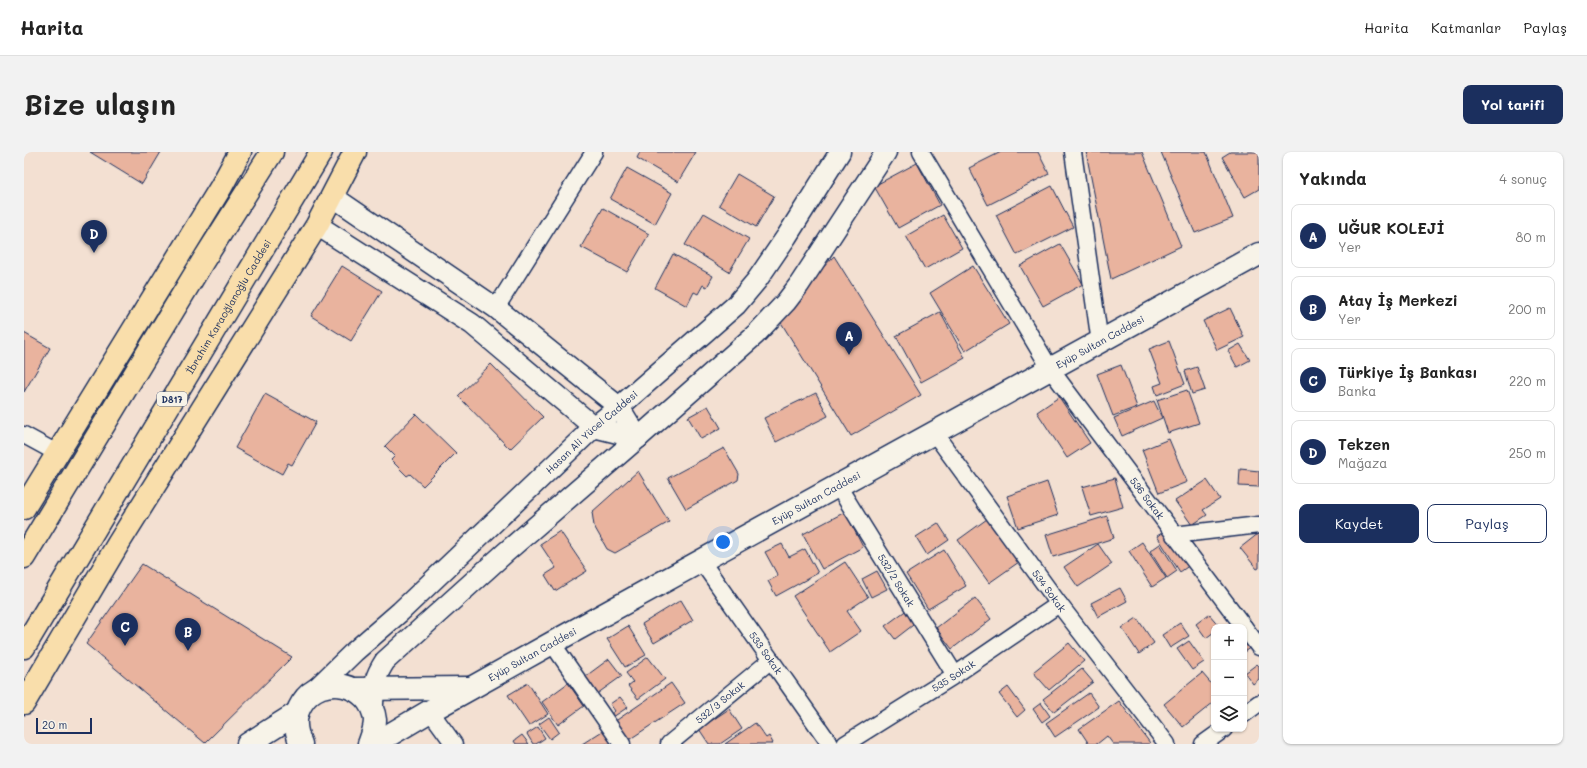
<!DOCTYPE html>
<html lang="tr">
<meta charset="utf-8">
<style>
:root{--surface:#fff;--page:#f2f2f2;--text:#222;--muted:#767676;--line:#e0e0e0;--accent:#1b2f5e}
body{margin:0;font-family:Mali,sans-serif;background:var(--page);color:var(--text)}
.controls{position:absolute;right:12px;bottom:12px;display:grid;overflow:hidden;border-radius:8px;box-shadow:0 1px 3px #0004}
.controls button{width:36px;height:36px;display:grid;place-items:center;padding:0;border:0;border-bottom:1px solid var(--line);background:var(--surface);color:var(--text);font:20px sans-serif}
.scale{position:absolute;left:12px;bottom:10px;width:56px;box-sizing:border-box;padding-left:4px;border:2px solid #1b2f5e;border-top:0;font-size:11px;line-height:14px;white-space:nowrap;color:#1b2f5e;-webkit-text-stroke:3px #f7f3e8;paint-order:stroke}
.you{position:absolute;left:699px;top:390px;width:14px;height:14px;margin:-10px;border:3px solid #fff;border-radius:50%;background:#1a73e8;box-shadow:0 0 0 6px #1a73e833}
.badge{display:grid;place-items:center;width:26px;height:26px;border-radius:50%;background:var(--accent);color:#fff;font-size:13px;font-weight:700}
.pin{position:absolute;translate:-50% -33px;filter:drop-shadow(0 1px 2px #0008)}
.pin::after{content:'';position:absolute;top:21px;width:14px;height:12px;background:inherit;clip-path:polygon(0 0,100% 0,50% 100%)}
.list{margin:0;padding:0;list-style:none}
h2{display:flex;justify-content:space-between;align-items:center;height:52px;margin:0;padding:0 16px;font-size:17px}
h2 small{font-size:13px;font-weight:400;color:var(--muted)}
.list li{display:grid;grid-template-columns:26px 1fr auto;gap:12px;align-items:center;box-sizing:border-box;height:64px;margin:0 8px 8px;padding:0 8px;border:1px solid var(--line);border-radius:8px}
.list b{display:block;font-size:15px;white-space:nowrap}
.list p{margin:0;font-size:13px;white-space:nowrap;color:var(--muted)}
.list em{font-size:13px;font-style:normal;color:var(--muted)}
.actions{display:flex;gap:8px;padding:12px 16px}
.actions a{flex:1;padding:9px 0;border:1px solid var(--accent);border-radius:8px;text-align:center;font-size:14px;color:var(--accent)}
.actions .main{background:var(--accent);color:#fff}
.icon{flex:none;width:22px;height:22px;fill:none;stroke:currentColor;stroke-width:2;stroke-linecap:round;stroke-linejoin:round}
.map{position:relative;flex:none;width:1235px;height:592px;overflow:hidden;border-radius:8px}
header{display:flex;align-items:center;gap:24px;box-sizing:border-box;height:56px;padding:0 20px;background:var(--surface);border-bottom:1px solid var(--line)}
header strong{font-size:19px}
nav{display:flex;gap:22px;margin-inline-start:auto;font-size:14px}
.intro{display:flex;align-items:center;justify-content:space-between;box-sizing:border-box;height:96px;padding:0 24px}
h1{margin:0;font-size:28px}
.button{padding:10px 18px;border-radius:8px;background:var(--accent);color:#fff;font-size:14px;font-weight:700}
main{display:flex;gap:24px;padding:0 24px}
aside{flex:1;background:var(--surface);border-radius:8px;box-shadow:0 1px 3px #0004}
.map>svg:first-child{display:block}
.building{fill:#e9b39e;stroke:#1b2f5e}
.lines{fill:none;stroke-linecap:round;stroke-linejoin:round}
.minor-casing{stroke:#1b2f5e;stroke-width:19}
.tertiary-casing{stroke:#1b2f5e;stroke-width:23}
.secondary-casing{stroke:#1b2f5e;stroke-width:25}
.trunk-casing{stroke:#1b2f5e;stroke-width:25}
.minor{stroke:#f7f3e8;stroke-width:16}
.tertiary{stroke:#f7f3e8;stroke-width:20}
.secondary{stroke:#f7f3e8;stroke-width:22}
.trunk{stroke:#f9deab;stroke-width:22}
.labels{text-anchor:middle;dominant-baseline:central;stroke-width:3.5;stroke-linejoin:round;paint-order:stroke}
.shield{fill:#f7f3e8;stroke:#5d6a87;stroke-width:1}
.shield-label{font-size:9px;font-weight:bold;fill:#1b2f5e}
.street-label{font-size:10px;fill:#1b2f5e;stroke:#f7f3e8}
</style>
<header>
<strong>Harita</strong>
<nav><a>Harita</a><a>Katmanlar</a><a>Paylaş</a></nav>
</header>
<div class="intro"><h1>Bize ulaşın</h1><a class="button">Yol tarifi</a></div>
<main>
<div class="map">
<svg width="1235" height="592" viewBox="0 0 1235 592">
<rect width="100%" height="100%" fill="#f3e0d2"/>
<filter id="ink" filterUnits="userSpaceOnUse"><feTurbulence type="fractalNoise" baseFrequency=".025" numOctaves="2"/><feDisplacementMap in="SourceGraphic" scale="8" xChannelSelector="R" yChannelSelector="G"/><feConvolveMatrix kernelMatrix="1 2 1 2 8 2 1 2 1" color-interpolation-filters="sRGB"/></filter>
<g filter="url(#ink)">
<g class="building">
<path d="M66 0H137L118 32Z"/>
<path d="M616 0H672L654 30 613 6Z"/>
<path d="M977 0H1014L1025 22 964 53 945 16Z"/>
<path d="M1062 0H1118L1157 94 1087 127Z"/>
<path d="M1137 0H1182L1209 66 1171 81Z"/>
<path d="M1206 0H1235V37L1221 45 1198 5Z"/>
<path d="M893 11 916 53 874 76 850 34Z"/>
<path d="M603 16 648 41 631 72 586 47Z"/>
<path d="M713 22 750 44 732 75 695 53Z"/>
<path d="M1028 34 1049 75 993 103 972 63Z"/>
<path d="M579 56 625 82 603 120 557 95Z"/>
<path d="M680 61 725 87 705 120 661 93Z"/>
<path d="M919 63 938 96 901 117 882 84Z"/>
<path d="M1036 92 1059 132 1019 154 996 114Z"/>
<path d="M649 102 689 124 683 135 679 133 674 142 670 140 663 154 631 136Z"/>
<path d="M810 104 897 243 827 284 753 164Z"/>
<path d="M318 114 358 139 327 189 287 164Z"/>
<path d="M949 114 985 172 941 199 906 141Z"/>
<path d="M1206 156 1220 185 1193 198 1179 169Z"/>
<path d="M916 160 941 206 897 230 872 184Z"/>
<path d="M0 181 26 196 0 240Z"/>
<path d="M1145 189 1161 232 1133 243 1130 234 1138 231 1125 197Z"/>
<path d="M1216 192 1226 208 1213 215 1204 199Z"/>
<path d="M467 212 519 265 486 297 434 244Z"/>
<path d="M1097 213 1113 255 1089 264 1073 222Z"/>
<path d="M1173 215 1181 238 1168 242 1161 219Z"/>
<path d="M1163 238 1175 271 1144 281 1133 248Z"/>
<path d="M792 241 804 264 752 290 740 266Z"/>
<path d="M241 242 292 270 268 313 264 311 258 322 211 296Z"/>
<path d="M1035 245 1066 291 1043 306 1013 260Z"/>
<path d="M1130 249 1138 266 1098 284 1090 266Z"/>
<path d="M684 254 697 276 677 287 664 265Z"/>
<path d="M392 262 432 301 399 334 386 322 383 324 367 308 371 304 361 294Z"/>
<path d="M1145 287 1163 330 1135 341 1118 298Z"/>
<path d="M700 296 715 322 714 328 662 357 644 326Z"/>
<path d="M1216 317 1235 319V335L1215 334Z"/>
<path d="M614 319 645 370 591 401 583 397 570 374 568 360Z"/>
<path d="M1091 326 1099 355 1067 364 1058 335Z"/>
<path d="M1183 328 1196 347 1179 358 1183 363 1168 373 1151 349Z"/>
<path d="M1023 330 1034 363 994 376 983 344Z"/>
<path d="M821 360 839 395 798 417 779 382Z"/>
<path d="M1083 364 1090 386 1029 405 1022 383Z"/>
<path d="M963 367 995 410 965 431 934 388Z"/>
<path d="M914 371 925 388 903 403 892 385Z"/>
<path d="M1143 378 1166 413 1156 420 1133 384Z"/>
<path d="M536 379 563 419 531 439 521 423 532 416 516 392Z"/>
<path d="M1235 381V416L1233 417 1216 396Z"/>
<path d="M1118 390 1142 426 1128 435 1105 399Z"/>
<path d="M758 392 765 405 781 397 794 421 752 444 744 429 754 424 741 400Z"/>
<path d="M1074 392 1088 412 1054 435 1040 415Z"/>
<path d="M1136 392 1153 419 1143 426 1126 399Z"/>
<path d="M920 398 942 434 904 457 882 422Z"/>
<path d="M821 410 844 445 823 459 837 479 806 500 769 444Z"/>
<path d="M118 412 268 505 181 591 62 492Z"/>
<path d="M853 419 863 437 847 445 838 427Z"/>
<path d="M1096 436 1103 449 1074 465 1067 451Z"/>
<path d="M951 446 967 467 928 497 912 476Z"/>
<path d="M657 448 669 468 630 491 618 472Z"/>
<path d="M884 457 893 470 871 487 861 474Z"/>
<path d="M1185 462 1196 475H1190V480L1182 486 1172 472Z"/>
<path d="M1113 466 1130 491 1115 502 1098 476Z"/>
<path d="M1156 471 1165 484 1146 496 1138 483Z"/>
<path d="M604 474 622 503 601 515 583 487Z"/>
<path d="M1220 485 1227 495 1220 500Z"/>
<path d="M1165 489 1180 510 1168 518 1153 497Z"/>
<path d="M1045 491 1060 509 1025 538 1009 520Z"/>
<path d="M624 505 641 527 614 547 604 534 609 530 602 521Z"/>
<path d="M585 507 598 524 570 544 558 527Z"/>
<path d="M1233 512 1235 514V527L1229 532 1221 521Z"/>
<path d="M1058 517 1069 530 1030 560 1019 547Z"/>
<path d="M1178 521 1190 535V550L1159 575 1140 552Z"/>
<path d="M504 531 524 562 505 574 484 543Z"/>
<path d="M544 531 560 554 534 573 518 550Z"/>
<path d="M647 531 661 551 603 589 590 570Z"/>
<path d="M984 535 1001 558 993 565 975 542Z"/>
<path d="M1065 541 1075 555 1031 585 1022 571Z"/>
<path d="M596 545 604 555 589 565 587 562 591 559 586 552Z"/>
<path d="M1095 549 1126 591 1125 592H1089L1083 584 1073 592H1065L1055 577Z"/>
<path d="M1017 551 1026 564 1018 570 1009 557Z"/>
<path d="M705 557 718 577 696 592H685L675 577Z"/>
<path d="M525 565 535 580 526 587 515 572Z"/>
<path d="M731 571 742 586 745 584 749 591 748 592H701Z"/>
<path d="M514 575 521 586 512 592H509L503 582Z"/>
<path d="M580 578 589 592H558Z"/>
<path d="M498 583 505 592H492L490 589Z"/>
</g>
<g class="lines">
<defs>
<g id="minor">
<path id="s1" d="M897 0 1027 218 1220 475"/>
<path d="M1049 0 1076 191"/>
<path d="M472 156 570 0"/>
<path id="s2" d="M911 282 1035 452 1143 592"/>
<path d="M0 283 33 301"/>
<path id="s3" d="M814 334 931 523"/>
<path d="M1150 383 1235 373"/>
<path id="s4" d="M678 410 806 592"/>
<path d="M1220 475 1235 495"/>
<path d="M528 491 598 592"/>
<path d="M406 559 430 592"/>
<path d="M1220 562 1235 551"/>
<path id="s5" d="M645 592 747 508"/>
<path id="s6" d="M821 592 931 523 1035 452"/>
<path d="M1179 592 1200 577"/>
</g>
<g id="tertiary">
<path d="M308 44 472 156 595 255 614 286"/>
<path d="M293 73 448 172 570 275 614 286"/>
<path id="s7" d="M292 537 330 500 376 460 570 275 595 255 712 153 733 128 763 84 816 0"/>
<path d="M349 552C350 532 350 526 361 509L482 400 614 286 732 182 762 150 775 133 862 0"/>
</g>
<g id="secondary">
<path d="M329 537 445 536"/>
<path d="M224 592 273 561"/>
<path d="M277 592C271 578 269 565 278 551 297 520 347 531 351 568 351 577 348 584 345 592"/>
<path id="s8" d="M350 592 406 559 528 491 1235 102"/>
</g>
<g id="trunk">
<path d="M0 356 197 35 216 0"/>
<path d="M0 405 179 109 248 0"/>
<path id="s9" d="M0 495 297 0"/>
<path d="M0 551 94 392 293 73 331 0"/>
</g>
</defs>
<use href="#minor" class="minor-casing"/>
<use href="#tertiary" class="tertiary-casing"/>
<use href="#secondary" class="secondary-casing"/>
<use href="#trunk" class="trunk-casing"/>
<use href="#minor" class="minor"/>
<use href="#tertiary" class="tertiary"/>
<use href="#secondary" class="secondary"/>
<use href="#trunk" class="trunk"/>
</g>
</g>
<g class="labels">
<rect class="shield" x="133" y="240" width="30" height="14" rx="3"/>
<g class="shield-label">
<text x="148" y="247">D817</text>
</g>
<g class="street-label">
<text stroke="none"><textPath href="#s9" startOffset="397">İbrahim Karaoğlanoğlu Caddesi</textPath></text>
<text stroke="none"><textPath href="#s8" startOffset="830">Eyüp Sultan Caddesi</textPath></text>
<text stroke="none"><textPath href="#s7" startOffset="377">Hasan Ali Yücel Caddesi</textPath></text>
<text stroke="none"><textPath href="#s1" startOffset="414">536 Sokak</textPath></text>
<text stroke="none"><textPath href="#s8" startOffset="506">Eyüp Sultan Caddesi</textPath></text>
<text stroke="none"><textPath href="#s3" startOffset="111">532/2 Sokak</textPath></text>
<text stroke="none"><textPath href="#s2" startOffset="194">534 Sokak</textPath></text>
<text stroke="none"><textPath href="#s4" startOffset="111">533 Sokak</textPath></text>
<text stroke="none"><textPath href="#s8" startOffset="182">Eyüp Sultan Caddesi</textPath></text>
<text stroke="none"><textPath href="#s6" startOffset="128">535 Sokak</textPath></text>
<text stroke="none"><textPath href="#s5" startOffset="66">532/3 Sokak</textPath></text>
</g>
</g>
</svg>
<div class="controls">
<button>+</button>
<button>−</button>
<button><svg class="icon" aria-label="layers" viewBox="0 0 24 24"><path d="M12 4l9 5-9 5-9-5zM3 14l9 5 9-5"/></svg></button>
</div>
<div class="scale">20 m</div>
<div class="you"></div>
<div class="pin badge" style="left:825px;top:203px">A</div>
<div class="pin badge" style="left:164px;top:499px">B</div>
<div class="pin badge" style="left:101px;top:494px">C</div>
<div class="pin badge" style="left:70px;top:101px">D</div>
</div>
<aside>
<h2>Yakında<small>4 sonuç</small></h2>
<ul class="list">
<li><span class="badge">A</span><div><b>UĞUR KOLEJİ</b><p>Yer</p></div><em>80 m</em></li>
<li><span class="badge">B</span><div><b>Atay İş Merkezi</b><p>Yer</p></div><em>200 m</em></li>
<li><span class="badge">C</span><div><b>Türkiye İş Bankası</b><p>Banka</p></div><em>220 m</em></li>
<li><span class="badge">D</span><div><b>Tekzen</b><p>Mağaza</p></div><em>250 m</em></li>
</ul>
<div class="actions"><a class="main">Kaydet</a><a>Paylaş</a></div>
</aside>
</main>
